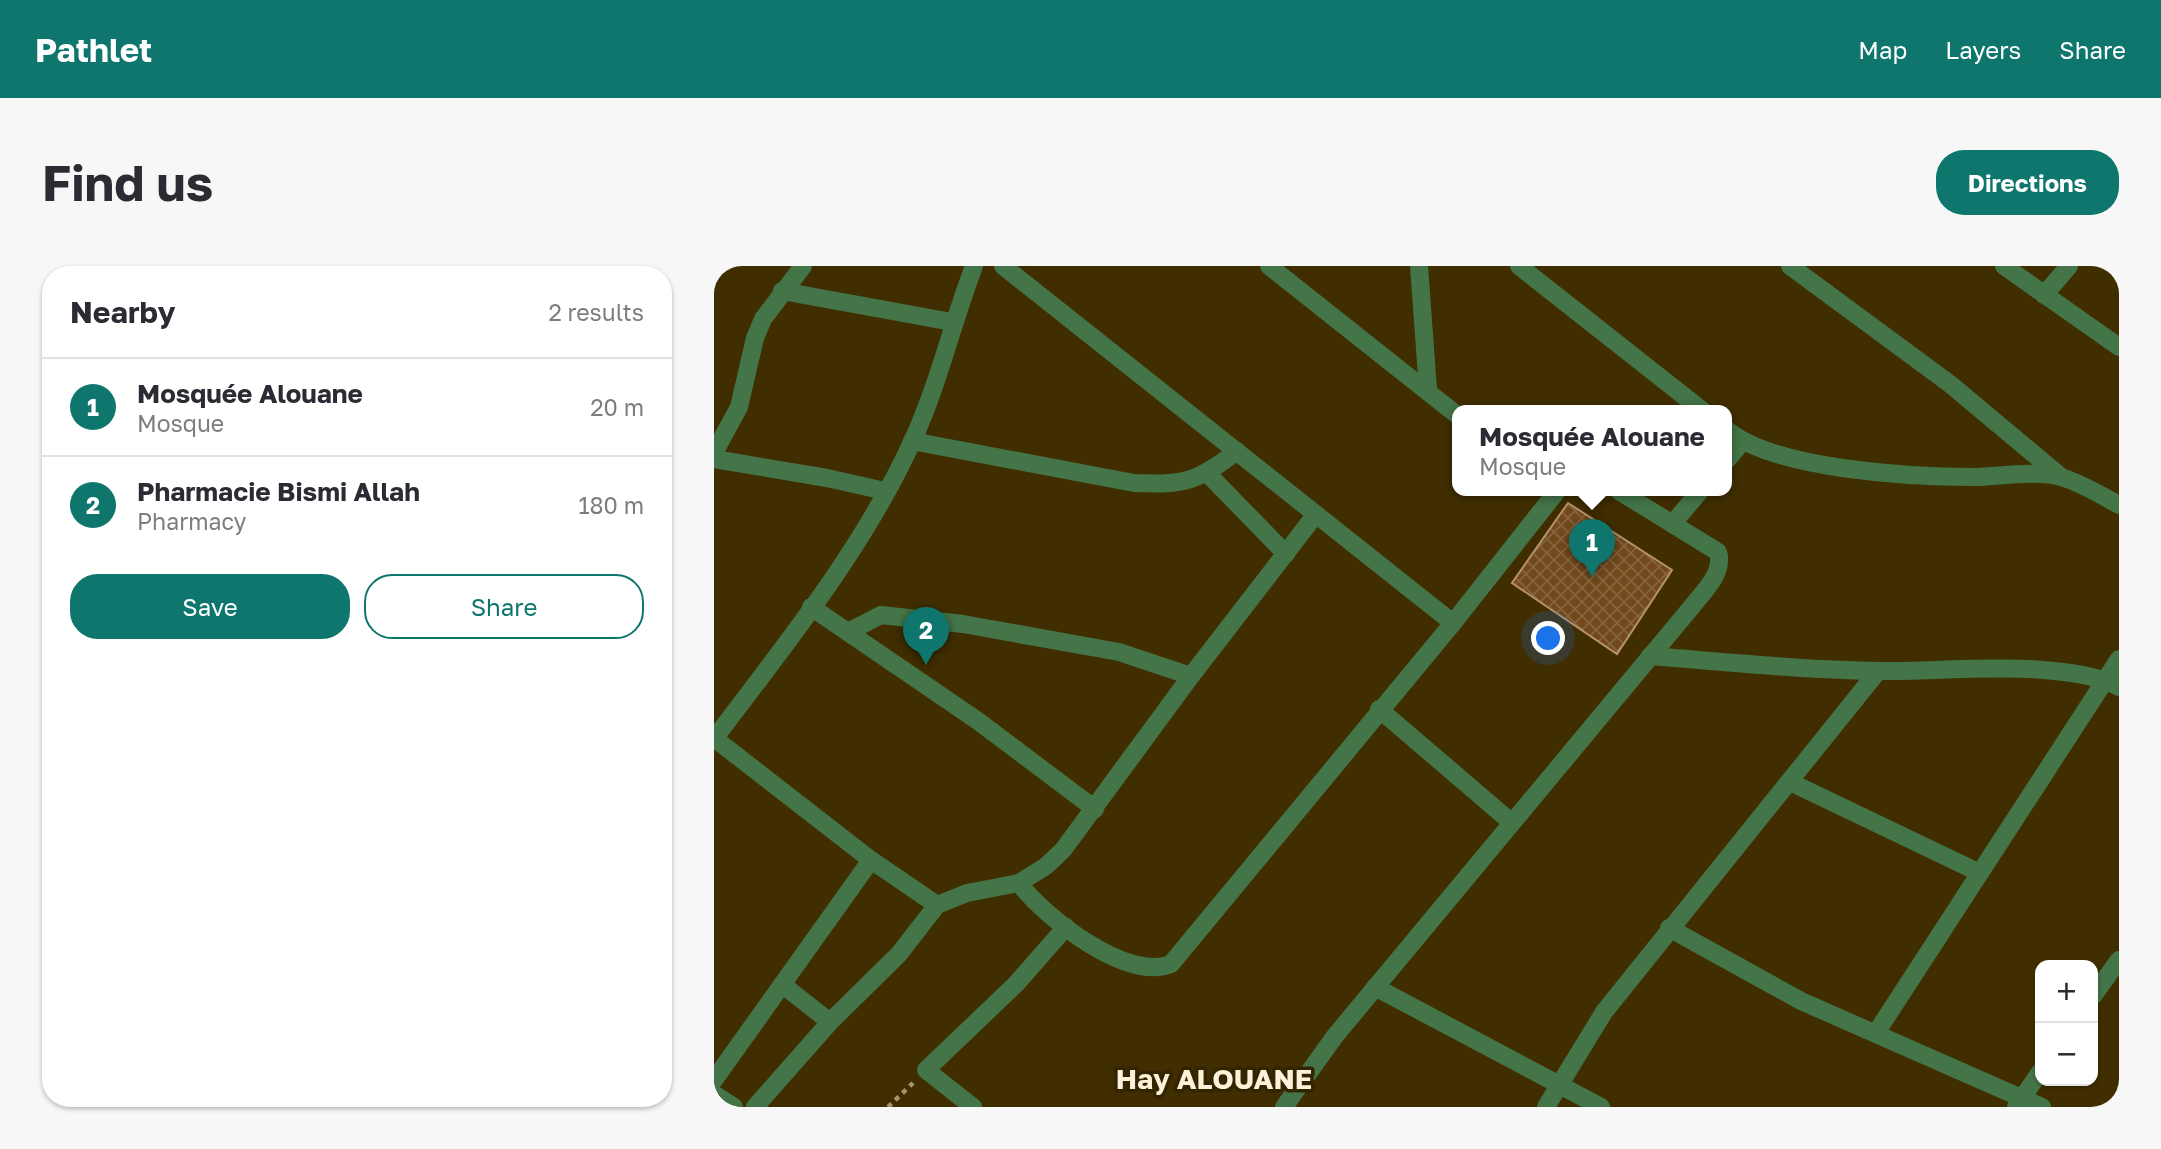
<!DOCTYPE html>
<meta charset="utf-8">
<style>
:root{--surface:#fff;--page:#f7f7f7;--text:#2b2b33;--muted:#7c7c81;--line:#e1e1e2;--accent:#0f766e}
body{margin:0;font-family:"Golos Text",sans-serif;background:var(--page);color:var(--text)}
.controls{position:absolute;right:21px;bottom:21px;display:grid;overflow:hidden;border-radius:14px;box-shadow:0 2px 5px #0004}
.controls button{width:63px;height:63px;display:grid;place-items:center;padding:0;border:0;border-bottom:2px solid var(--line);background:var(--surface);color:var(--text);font:35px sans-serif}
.you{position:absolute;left:835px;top:373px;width:24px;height:24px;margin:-18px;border:5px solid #fff;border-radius:50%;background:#1a73e8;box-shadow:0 0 0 10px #1a73e833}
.badge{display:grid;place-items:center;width:46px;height:46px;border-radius:50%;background:var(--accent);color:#fff;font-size:23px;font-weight:700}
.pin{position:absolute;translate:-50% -58px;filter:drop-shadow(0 2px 4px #0008)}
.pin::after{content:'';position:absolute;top:37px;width:24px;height:21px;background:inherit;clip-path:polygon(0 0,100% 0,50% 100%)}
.popup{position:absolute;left:738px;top:139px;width:280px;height:91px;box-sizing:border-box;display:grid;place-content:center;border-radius:14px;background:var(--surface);filter:drop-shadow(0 2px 5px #0005);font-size:23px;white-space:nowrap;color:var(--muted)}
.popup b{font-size:26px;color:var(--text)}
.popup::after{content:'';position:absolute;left:50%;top:100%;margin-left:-14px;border:14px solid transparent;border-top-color:var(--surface)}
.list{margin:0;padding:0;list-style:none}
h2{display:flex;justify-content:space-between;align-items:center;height:91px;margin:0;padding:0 28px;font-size:30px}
h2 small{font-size:23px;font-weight:400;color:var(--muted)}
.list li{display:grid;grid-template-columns:46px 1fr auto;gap:21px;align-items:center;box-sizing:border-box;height:98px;padding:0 28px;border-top:2px solid var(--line)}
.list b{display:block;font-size:26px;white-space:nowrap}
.list p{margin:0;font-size:23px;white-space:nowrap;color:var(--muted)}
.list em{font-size:23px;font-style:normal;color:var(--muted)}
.actions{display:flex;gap:14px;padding:21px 28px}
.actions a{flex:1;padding:16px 0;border:2px solid var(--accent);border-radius:28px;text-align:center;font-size:24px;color:var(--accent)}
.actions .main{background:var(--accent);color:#fff}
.map{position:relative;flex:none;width:1405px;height:841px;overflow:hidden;border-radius:28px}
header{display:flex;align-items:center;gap:42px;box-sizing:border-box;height:98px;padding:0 35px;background:var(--accent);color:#fff}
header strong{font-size:33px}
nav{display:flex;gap:38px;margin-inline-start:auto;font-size:24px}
.intro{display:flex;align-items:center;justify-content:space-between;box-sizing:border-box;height:168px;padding:0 42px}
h1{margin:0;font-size:49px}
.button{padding:18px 32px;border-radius:28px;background:var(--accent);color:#fff;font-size:24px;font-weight:700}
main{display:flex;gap:42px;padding:0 42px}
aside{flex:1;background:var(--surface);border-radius:28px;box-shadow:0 2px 5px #0004}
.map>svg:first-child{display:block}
.building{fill:url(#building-cross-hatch);stroke:#b6916d;stroke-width:2}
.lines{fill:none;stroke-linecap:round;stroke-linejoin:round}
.path{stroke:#a19370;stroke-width:4.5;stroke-dasharray:5 5;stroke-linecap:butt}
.street{stroke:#447548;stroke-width:18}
.labels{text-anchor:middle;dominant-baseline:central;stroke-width:7;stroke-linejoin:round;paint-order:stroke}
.district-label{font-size:28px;font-weight:bold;fill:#fcf1d9;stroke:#332502}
</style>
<header>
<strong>Pathlet</strong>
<nav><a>Map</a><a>Layers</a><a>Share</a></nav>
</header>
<div class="intro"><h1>Find us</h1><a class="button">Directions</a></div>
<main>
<aside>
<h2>Nearby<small>2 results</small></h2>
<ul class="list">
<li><span class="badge">1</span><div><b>Mosquée Alouane</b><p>Mosque</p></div><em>20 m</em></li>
<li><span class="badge">2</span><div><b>Pharmacie Bismi Allah</b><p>Pharmacy</p></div><em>180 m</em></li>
</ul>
<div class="actions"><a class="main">Save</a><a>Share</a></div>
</aside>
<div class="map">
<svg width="1405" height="841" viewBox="0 0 1405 841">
<defs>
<pattern id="building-cross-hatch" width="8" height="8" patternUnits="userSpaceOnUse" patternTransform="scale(1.75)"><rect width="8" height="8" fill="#71491c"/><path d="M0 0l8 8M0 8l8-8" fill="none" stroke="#86643c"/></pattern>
</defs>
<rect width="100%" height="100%" fill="#402e00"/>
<path class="building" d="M854 237 958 304 903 388 798 317Z"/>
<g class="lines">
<path class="path" d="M174 841 199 817"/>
<g class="street">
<path d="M289 0 739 357"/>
<path d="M555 0 743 149"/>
<path d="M705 0 714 124"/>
<path d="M805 0 989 145"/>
<path d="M1076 0 1236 118 1346 210"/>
<path d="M1290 0 1405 81"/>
<path d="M68 25 238 56"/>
<path d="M1330 29 1355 0"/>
<path d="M1013 164C1062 204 1198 211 1262 211 1285 210 1327 204 1347 211 1367 217 1387 229 1405 239"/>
<path d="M198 175 420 217C471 219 483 216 523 185"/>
<path d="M0 187 25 141 41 72 49 53 89 0"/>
<path d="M0 193 113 212 171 225"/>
<path d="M1013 194 1028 176"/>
<path d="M494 208 572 288"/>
<path d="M960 256 986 225"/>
<path d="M97 341 264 455 381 543"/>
<path d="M134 366 167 349 249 358 405 386 477 410"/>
<path d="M936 390C1013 396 1090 404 1167 405 1230 406 1352 392 1405 421"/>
<path d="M665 443 797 556"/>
<path d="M0 472 157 594 223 639"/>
<path d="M0 473C71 379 149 283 198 176 224 120 238 58 260 0"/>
<path d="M1076 516 1266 607"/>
<path d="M305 617C330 651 413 716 457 698L739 357 843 225"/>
<path d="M955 662 1087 735 1328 841"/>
<path d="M69 719 116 756"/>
<path d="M661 721 887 841"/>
<path d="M1379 730 1405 694"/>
<path d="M1162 767 1405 393"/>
<path d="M0 814 157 594"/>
<path d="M0 828 20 841"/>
<path d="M41 841 116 756 185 688 223 639 253 627 305 617 332 600 349 584 477 410 602 248"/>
<path d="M259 841 212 804 302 718 352 661"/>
<path d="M570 841 621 770 980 338C991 324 1010 306 1004 286L905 225"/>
<path d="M832 841 890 746 1164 405"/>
<path d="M1302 841 1326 806"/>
</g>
</g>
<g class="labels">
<g class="district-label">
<text x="500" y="812">Hay ALOUANE</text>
</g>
</g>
</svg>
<div class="controls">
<button>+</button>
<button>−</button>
</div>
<div class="you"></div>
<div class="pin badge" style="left:878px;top:311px">1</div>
<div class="popup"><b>Mosquée Alouane</b>Mosque</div>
<div class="pin badge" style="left:212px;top:399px">2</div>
</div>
</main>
